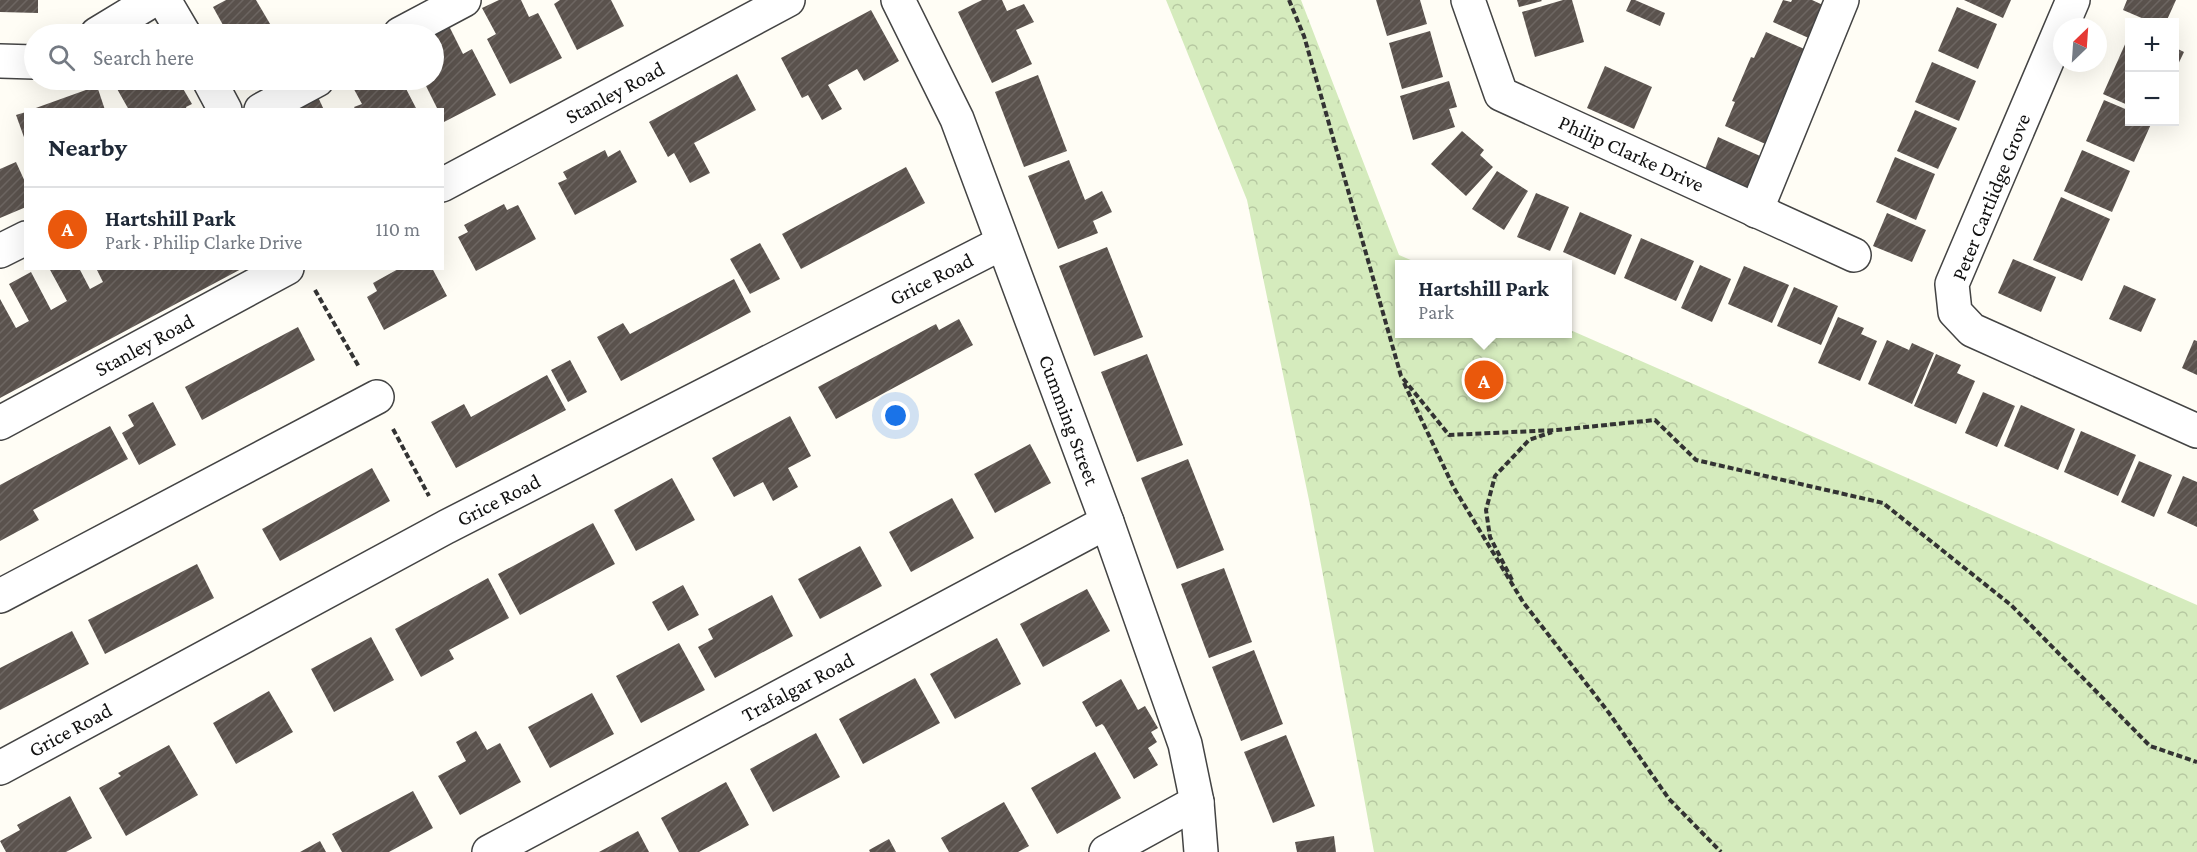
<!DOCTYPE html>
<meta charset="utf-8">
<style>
:root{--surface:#fff;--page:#f6f6f7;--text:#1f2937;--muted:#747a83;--line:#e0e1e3;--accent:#ea580c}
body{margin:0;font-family:"Crimson Pro",serif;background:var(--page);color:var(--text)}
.controls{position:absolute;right:18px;top:18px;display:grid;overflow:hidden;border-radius:0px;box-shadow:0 6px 24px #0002}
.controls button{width:54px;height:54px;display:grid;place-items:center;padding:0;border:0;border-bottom:2px solid var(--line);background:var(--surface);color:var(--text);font:30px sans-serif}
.compass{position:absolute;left:2053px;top:18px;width:54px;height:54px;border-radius:50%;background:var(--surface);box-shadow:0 6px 24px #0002;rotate:25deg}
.you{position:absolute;left:896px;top:416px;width:21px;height:21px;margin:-15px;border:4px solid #fff;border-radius:50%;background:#1a73e8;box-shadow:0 0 0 9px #1a73e833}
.badge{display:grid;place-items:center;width:39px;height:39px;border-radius:50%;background:var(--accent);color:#fff;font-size:20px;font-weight:700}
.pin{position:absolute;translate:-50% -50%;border:3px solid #fff;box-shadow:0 2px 6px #0006}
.popup{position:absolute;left:1395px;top:260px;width:177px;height:78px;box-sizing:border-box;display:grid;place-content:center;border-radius:0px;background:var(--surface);filter:drop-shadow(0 2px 4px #0005);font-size:20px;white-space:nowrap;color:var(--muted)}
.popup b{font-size:22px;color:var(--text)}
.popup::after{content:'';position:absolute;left:50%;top:100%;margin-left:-12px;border:12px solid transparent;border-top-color:var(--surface)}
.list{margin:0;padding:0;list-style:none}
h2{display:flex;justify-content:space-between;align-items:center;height:78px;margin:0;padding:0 24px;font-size:26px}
h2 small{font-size:20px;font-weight:400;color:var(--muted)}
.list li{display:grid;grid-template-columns:39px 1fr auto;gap:18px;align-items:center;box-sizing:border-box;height:84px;padding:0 24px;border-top:2px solid var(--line)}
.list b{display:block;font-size:22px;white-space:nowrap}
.list p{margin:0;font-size:20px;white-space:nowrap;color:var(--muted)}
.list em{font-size:20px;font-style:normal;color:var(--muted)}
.icon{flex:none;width:33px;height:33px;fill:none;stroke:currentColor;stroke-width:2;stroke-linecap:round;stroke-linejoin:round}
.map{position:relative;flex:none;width:2197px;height:852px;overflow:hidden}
.search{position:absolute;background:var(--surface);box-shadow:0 6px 24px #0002;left:24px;top:24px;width:420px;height:66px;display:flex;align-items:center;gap:15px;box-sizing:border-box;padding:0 21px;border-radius:33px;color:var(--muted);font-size:22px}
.panel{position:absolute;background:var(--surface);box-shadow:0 6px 24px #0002;left:24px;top:108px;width:420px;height:162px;border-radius:0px}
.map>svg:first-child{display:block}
.park{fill:url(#park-crowns)}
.building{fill:url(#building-hatch)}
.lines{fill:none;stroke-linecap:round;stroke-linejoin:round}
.minor-casing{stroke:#444;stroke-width:36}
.path{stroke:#333;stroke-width:4;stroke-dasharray:6 3;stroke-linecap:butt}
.minor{stroke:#fff;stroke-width:33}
.labels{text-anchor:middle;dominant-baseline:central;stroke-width:6;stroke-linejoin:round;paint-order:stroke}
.street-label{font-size:21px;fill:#111;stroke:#fff}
</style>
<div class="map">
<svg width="2197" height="852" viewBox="0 0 2197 852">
<defs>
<pattern id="park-crowns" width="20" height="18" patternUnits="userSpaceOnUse" patternTransform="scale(1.5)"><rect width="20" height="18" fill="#d5ebbd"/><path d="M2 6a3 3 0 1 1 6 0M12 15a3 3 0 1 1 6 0" fill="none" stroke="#b6c8a1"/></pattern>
<pattern id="building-hatch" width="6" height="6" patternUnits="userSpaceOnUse" patternTransform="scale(1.5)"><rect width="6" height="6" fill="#5a524d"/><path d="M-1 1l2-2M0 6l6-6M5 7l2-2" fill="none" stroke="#6d6662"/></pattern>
</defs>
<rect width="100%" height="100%" fill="#fffdf5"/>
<path class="park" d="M1166 0H1301L1399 255 1420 264H1400V334H1568V329L2197 605V852H1374L1310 505 1247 200Z"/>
<g class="building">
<path d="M0 0H38V13L0 12Z"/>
<path d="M226 0H256L276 34H228L213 7Z"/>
<path d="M499 0H521L529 17 538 13 562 58 510 84 487 39 496 34 482 8Z"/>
<path d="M560 0H611L624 26 577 50 554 4Z"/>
<path d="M982 0H1002L1007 11 1024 4 1034 22 1016 30 1032 64 992 83 958 12Z"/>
<path d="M1376 0H1420L1427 24 1387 36Z"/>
<path d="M1517 0H1541L1542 1 1519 7Z"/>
<path d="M1563 0H1572L1584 42 1535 57 1522 12Z"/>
<path d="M1631 0H1635L1665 13 1660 26 1626 11Z"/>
<path d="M1783 0 1791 2 1792 0H1812L1836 11 1822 44 1773 22Z"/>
<path d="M1964 0H2011L2003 18Z"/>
<path d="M2127 0H2176L2166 22H2151L2123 10Z"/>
<path d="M1957 7 1997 24 1978 69 1938 51Z"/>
<path d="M871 10 899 61 864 81 857 69 828 85 842 109 822 120 808 95 802 98 781 58Z"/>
<path d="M449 26 463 54 472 49 496 95 444 122 442 110H438L423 80H434V34Z"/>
<path d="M1430 31 1443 77 1402 89 1389 43Z"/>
<path d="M1766 32 1811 52 1770 146 1725 126 1735 102 1732 101 1751 57 1754 58Z"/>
<path d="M2130 33V106L2103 94Z"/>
<path d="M2174 47 2184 52 2174 73Z"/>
<path d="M1932 62 1976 81 1959 121 1915 102Z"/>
<path d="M1605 66 1652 87 1634 129 1587 108Z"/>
<path d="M737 74 756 110 694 143 710 173 690 183 674 153 668 157 649 122Z"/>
<path d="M1038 75 1067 151 1024 167 995 92Z"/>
<path d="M112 80H178L192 104 186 107 187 110H129Z"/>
<path d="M254 80H285L262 93Z"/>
<path d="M349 80H391L395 87 403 83 417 110H356L354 107 362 104Z"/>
<path d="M1449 81 1457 107 1449 109 1455 127 1413 140 1400 96Z"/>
<path d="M97 86 105 110H34L33 109Z"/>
<path d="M318 97 324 110H293Z"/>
<path d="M2104 100 2130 111V122H2152L2134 162 2086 141Z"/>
<path d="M1915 110 1957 128 1938 169 1897 151Z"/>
<path d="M26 112V140H25L16 115Z"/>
<path d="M1462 131 1484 150 1480 155 1493 167 1466 196 1431 164Z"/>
<path d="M1718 137 1769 160 1755 191 1705 169Z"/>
<path d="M605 150 608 157 620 150 637 182 575 215 558 183 567 179 563 172Z"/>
<path d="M2082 150 2130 171 2112 212 2064 191Z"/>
<path d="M1895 157 1935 174 1916 220 1876 202Z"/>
<path d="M1069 160 1085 200 1102 191 1112 212 1093 221 1098 233 1058 249 1028 176Z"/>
<path d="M16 162 26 184V207L0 218V169Z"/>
<path d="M906 167 925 203 801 269 782 234Z"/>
<path d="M1497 171 1528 191 1504 230 1472 209Z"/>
<path d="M1536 193 1569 207 1550 251 1517 237Z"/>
<path d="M2061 197 2110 219 2082 281 2033 260Z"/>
<path d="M504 204 507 210 518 205 536 239 476 271 458 237 468 232 464 225Z"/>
<path d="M1580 212 1632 235 1615 275 1563 252Z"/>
<path d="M1887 213 1926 230 1912 262 1873 246Z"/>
<path d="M1641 238 1694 261 1676 301 1624 278Z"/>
<path d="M760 243 780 279 750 294 730 259Z"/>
<path d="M1107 247 1143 337 1094 356 1059 266Z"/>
<path d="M2013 259 2056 277 2041 312 1998 293Z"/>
<path d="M1700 265 1731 279 1712 322 1681 308Z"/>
<path d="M1744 266 1789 285 1772 323 1728 304Z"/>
<path d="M49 268H79L90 289 103 282 96 268H123L124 270 128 268H243L0 398V299L16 328 29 321 9 284 31 272 51 310 67 301Z"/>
<path d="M400 268H432L447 296 384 330 367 297 377 291 373 283Z"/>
<path d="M734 279 751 312 621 381 597 337 623 323 630 334Z"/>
<path d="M2124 285 2156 299 2141 332 2109 319Z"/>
<path d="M1794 287 1838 306 1821 345 1777 326Z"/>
<path d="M1838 317 1864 328 1861 334 1877 341 1860 381 1818 363Z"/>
<path d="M959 319 973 345 836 419 818 387 936 324 939 330Z"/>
<path d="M298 327 315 360 202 420 185 387Z"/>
<path d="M1887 340 1909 350 1912 343 1934 353 1912 404 1868 384Z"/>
<path d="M2194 340 2197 341V375L2182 368Z"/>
<path d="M1147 354 1183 445 1137 462 1101 372Z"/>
<path d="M1936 354 1961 365 1957 373 1975 381 1956 424 1914 406Z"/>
<path d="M570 360 587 392 568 402 551 370Z"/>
<path d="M547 375 566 410 456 468 431 422 464 404 471 417Z"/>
<path d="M1983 392 2015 406 1997 447 1965 433Z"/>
<path d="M153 402 176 445 139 465 122 433 134 426 128 415Z"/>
<path d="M2021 405 2075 429 2058 470 2004 446Z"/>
<path d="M790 416 811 456 788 468 798 487 773 501 763 482 734 497 712 458Z"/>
<path d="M110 426 128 459 33 510 39 520 0 541V485Z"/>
<path d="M2081 431 2136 455 2118 496 2064 472Z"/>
<path d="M1030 444 1051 483 995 513 974 474Z"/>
<path d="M1188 459 1224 550 1177 569 1141 478Z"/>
<path d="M2139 461 2172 475 2154 517 2121 502Z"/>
<path d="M372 468 390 501 280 561 262 529Z"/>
<path d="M2183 476 2197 482V527L2167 513Z"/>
<path d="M672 478 695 520 636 551 614 510Z"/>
<path d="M952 498 974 538 911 572 889 532Z"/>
<path d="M593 523 615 564 520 615 498 574Z"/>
<path d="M860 546 882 586 820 619 798 579Z"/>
<path d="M197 564 214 598 105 654 88 620Z"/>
<path d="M1224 568 1252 642 1209 658 1181 584Z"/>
<path d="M488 578 509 618 449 650 454 659 421 677 395 629Z"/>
<path d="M683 585 699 615 668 631 652 602Z"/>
<path d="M1087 589 1110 631 1043 667 1020 624Z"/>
<path d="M772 595 793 636 715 678 698 647 713 639 708 629Z"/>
<path d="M72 631 89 664 0 710V668Z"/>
<path d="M371 637 394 680 334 712 311 669Z"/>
<path d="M997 638 1021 684 955 719 930 674Z"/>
<path d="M679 643 705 690 641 723 616 676Z"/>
<path d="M1254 650 1283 724 1241 741 1212 667Z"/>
<path d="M915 678 940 723 863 764 839 719Z"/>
<path d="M1121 679 1138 710 1145 706 1158 728 1151 732 1157 742 1148 748 1158 765 1134 779 1104 726 1102 724 1096 727 1082 702Z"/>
<path d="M269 691 293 732 236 764 213 723Z"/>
<path d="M592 693 614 734 550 768 528 727Z"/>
<path d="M476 731 487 750 500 743 521 782 460 815 438 776 466 761 456 742Z"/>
<path d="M816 733 840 777 773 812 750 769Z"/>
<path d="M1286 735 1315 806 1273 823 1244 752Z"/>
<path d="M169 745 198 795 126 836 99 788 121 776 118 773Z"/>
<path d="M1095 752 1121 798 1057 834 1031 788Z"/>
<path d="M726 782 749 825 699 852H679L661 818Z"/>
<path d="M413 791 433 828 389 852H342L332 834Z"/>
<path d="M70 796 92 838 66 852H6L0 841 20 830 17 825Z"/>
<path d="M1004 802 1029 846 1018 852H949L941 838Z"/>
<path d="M638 831 649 852H599Z"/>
<path d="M1334 836 1336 852H1297L1295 842Z"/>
<path d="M889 839 896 852H870L869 850Z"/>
<path d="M320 841 326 852H300Z"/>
</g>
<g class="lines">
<defs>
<g id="minor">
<path d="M164 0 184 34"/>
<path id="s1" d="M898 0 957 119 1107 522 1185 744 1197 802 1201 852"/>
<path id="s2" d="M1468 0 1501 94 1854 255"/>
<path d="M2073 0 1952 284 1955 312 1972 330 2197 431"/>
<path d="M97 34 153 0"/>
<path d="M400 34 464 0"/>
<path d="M0 61 34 62"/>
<path d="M209 80 225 110"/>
<path d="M261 110 317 80"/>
<path id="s3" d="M442 185 788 0"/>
<path d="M1756 211 1842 0"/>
<path d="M0 251 26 238"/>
<path id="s4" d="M0 423 287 268"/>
<path d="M0 596 377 397"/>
<path id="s5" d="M0 768 446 527 1002 243"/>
<path id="s6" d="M489 852 1107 522"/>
<path d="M1106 852 1197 802"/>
</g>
</defs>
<use href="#minor" class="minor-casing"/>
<g class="path">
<path d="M1289 0 1304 36 1401 376 1449 435 1557 430 1655 420 1696 460 1883 503 2011 605 2150 746 2197 762"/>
<path d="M315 290 359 367"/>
<path d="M1404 383 1454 488 1523 602 1609 713 1669 799 1721 852"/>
<path d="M393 429 429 496"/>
<path d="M1512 580 1490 537 1486 510 1495 476 1529 440 1552 432"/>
</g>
<use href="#minor" class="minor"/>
</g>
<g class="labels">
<g class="street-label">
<text stroke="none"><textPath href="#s3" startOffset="196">Stanley Road</textPath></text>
<text stroke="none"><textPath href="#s2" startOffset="243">Philip Clarke Drive</textPath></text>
<text transform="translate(1991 197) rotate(-68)">Peter Cartlidge Grove</text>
<text stroke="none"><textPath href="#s5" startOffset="1052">Grice Road</textPath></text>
<text stroke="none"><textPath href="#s4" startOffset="164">Stanley Road</textPath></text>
<text stroke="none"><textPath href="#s1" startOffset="454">Cumming Street</textPath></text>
<text stroke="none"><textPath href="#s5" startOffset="566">Grice Road</textPath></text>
<text stroke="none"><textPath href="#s6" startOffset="350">Trafalgar Road</textPath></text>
<text stroke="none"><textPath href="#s5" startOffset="80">Grice Road</textPath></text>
</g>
</g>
</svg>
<div class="controls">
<button>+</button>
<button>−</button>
</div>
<svg class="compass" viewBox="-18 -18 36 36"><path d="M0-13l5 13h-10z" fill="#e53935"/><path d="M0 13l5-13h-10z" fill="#747a83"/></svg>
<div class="you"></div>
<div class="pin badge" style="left:1484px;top:380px">A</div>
<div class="popup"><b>Hartshill Park</b>Park</div>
<div class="search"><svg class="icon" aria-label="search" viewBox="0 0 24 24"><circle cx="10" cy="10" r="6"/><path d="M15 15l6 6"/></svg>Search here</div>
<section class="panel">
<h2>Nearby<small></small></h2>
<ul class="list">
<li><span class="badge">A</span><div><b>Hartshill Park</b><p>Park · Philip Clarke Drive</p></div><em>110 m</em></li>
</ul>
</section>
</div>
